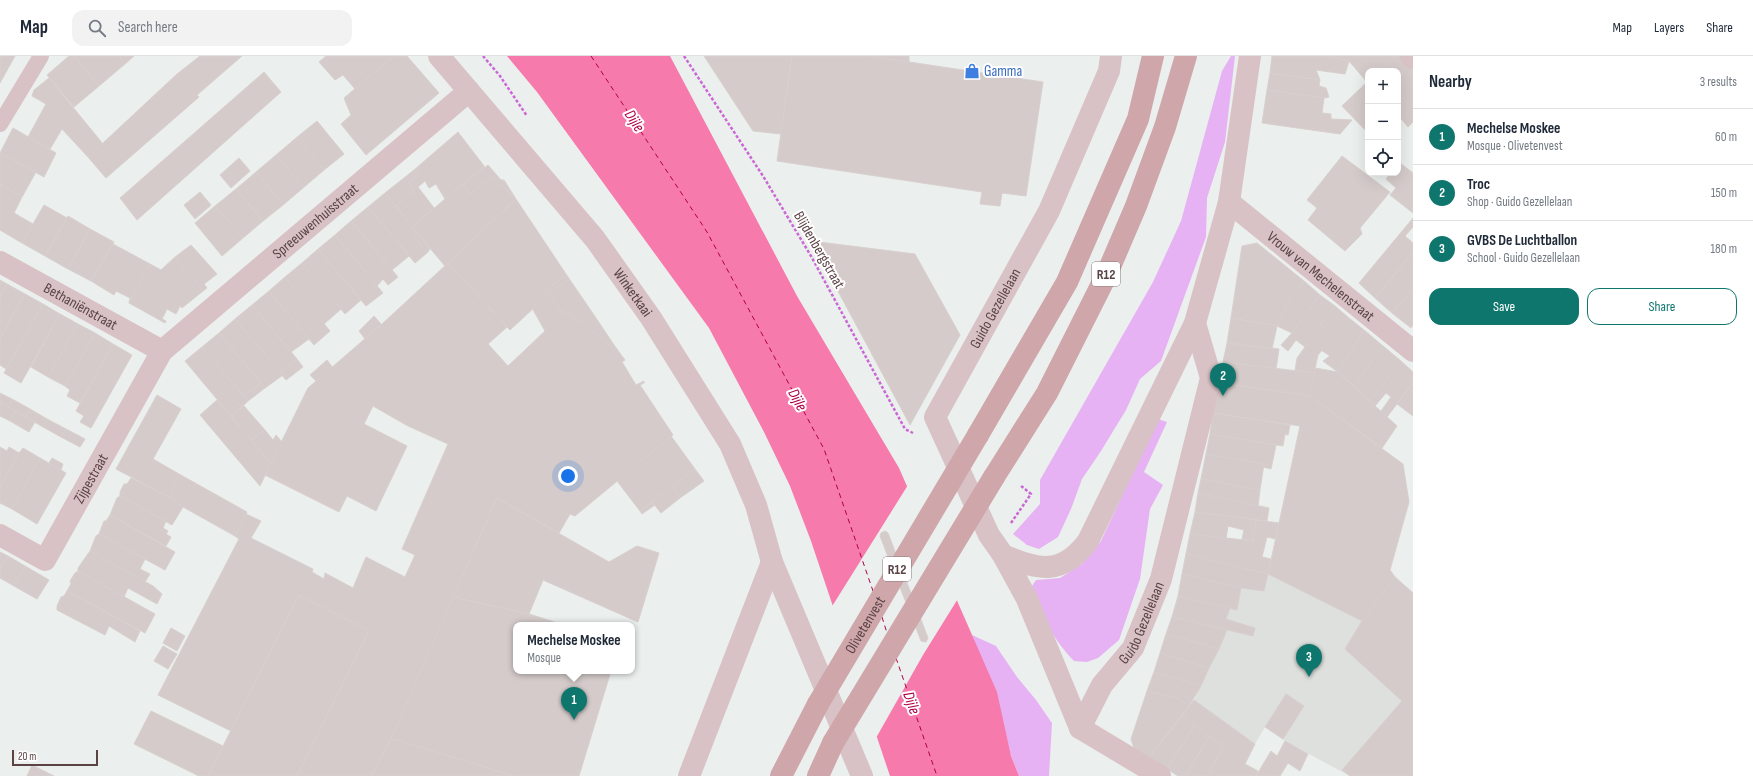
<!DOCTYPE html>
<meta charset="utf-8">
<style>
:root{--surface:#fff;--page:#f2f2f3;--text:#1f2937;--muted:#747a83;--line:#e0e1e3;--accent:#0f766e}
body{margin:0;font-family:"Sofia Sans Condensed",sans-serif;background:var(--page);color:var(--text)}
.controls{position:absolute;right:12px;top:12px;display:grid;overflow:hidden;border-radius:8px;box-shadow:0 4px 16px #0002}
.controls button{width:36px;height:36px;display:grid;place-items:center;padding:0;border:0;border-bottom:1px solid var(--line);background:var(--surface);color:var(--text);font:20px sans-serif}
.scale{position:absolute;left:12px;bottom:10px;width:86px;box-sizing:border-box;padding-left:4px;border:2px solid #5b4245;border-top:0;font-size:11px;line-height:14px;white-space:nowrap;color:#5b4245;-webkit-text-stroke:3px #fff;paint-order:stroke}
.you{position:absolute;left:568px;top:420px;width:14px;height:14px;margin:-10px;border:3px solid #fff;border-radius:50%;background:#1a73e8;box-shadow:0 0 0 6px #1a73e833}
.badge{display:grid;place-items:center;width:26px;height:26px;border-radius:50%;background:var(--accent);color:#fff;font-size:13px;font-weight:700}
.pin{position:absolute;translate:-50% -33px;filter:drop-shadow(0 1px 2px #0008)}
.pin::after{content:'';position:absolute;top:21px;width:14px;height:12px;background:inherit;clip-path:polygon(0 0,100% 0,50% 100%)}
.popup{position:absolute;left:513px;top:566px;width:122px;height:52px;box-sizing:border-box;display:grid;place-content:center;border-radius:8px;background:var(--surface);filter:drop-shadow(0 1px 3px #0005);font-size:13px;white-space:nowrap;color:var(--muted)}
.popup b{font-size:15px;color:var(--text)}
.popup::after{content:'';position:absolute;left:50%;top:100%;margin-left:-8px;border:8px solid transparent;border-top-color:var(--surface)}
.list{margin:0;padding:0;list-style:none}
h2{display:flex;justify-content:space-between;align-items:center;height:52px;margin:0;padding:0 16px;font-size:17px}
h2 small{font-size:13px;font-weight:400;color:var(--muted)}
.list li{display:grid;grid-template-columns:26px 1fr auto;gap:12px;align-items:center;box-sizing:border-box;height:56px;padding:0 16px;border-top:1px solid var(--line)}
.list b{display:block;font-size:15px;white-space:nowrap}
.list p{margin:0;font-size:13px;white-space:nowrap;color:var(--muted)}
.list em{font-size:13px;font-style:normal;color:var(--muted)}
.actions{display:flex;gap:8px;padding:12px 16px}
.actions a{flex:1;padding:9px 0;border:1px solid var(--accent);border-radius:12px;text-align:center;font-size:14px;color:var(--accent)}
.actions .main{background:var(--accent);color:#fff}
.icon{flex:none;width:22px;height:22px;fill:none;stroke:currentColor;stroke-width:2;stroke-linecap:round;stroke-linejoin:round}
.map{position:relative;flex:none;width:1413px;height:720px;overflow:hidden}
header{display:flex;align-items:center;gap:24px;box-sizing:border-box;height:56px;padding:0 20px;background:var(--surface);border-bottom:1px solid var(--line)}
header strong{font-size:19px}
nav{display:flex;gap:22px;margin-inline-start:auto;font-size:14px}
.search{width:280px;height:36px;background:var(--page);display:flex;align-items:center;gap:10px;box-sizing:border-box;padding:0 14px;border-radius:12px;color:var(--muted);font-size:15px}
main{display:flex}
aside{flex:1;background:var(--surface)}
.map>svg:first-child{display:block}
.education{fill:#dde0dd}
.green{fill:#e6b2f4}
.water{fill:#f67aab}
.pier{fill:#ebefed}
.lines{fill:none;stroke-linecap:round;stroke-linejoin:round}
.ferry{stroke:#b00045;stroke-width:1;stroke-dasharray:5 4;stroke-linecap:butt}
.building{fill:#d4cbca;stroke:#d8d0ce}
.path{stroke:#cb66d5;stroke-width:2.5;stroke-dasharray:3 2;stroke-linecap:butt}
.lane{stroke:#d8c2c6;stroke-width:16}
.street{stroke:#d8c2c6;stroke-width:22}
.primary{stroke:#cfa7ab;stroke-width:22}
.primary-bridge{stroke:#cfa7ab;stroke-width:22}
.labels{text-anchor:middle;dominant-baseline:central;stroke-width:4;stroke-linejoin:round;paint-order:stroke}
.shield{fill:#fff;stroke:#8c7b7d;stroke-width:1}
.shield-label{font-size:14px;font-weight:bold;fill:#5b4245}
.shop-label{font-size:15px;fill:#366cbe;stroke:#fff;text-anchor:start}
.street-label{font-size:15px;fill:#5b4245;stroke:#fff}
.water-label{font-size:16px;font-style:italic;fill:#b00045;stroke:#fff}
</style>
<header>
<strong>Map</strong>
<div class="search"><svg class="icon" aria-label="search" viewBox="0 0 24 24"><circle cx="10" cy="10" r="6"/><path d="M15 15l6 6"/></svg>Search here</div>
<nav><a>Map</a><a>Layers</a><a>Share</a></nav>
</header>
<main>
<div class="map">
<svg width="1413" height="720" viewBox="0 0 1413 720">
<rect width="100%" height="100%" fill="#ebefed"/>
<path class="education" d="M1268 518 1362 565 1395 521 1413 537V720H1350L1285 685 1265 671 1255 688 1194 644 1227 574 1253 580 1255 572 1226 563 1230 552 1236 554 1241 532 1264 535Z"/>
<g class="green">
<path d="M1231 0H1235L1225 86 1207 142 1206 181 1161 305 1140 323 1126 354 1101 395 1082 423 1071 453 1058 481 1039 493 1027 489 1013 478 1040 448V424L1153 226 1181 165 1222 15Z"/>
<path d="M1158 363 1167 366 1144 416 1163 429 1150 453 1140 523 1119 584 1098 602 1087 606 1074 605C1055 585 1038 557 1032 530L1036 524 1060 522 1082 508 1101 485Z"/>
<path d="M972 579 996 590 1017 621 1036 644 1052 667 1049 720H1019L1011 700 1004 672Z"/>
</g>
<path class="water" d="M507 0H670L797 240 899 412 997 636 1011 700 1019 720H890L811 485 790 430 764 376 709 272 537 36Z"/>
<path class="pier" d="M908 429 959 541 923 599 876 682 831 552Z"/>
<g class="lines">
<g class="ferry">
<path d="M591 0 707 176 824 393 873 535"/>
<path d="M882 561 887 577"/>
<path d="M896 602 937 720"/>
</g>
</g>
<g class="building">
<path d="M0 0H15L0 27Z"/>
<path d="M69 0H74L99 30 74 51 47 19Z"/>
<path d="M74 0H119L125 8 99 30Z"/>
<path d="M119 0H134L125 8Z"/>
<path d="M200 0H242L197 39 199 41 106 122 88 101 177 18Z"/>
<path d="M326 0H394L355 33 343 19 335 24 319 6Z"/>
<path d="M394 0H407L439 37 366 99 341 68 351 59 344 42Z"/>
<path d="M704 0H792L781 78 753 75Z"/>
<path d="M792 0H869L1043 26 1026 140 1002 137 1000 150 980 148 982 136 777 105Z"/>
<path d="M869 0H909V6Z"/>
<path d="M1272 0H1327L1349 5 1345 18 1316 14 1320 24 1270 17Z"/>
<path d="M1327 0H1350L1349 5Z"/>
<path d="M1327 0H1395L1379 15H1368L1367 26 1349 5Z"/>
<path d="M1380 0H1395L1387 8Z"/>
<path d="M1395 0H1403L1413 10V66L1408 71 1398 59V15H1379Z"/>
<path d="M264 16 281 36 137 164 120 142Z"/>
<path d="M1270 17 1320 24 1319 30 1326 32 1329 41 1324 42 1267 34Z"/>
<path d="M49 22 103 88 88 101 62 73 50 93 28 81 46 48 32 40 34 34Z"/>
<path d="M1367 26H1368V77L1342 50Z"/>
<path d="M1267 34 1324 42 1322 57 1331 58V63L1352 64 1340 78 1262 67Z"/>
<path d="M317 65 344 98 324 114 296 82Z"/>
<path d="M13 72 56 97 44 121 0 97Z"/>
<path d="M458 76 484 110 445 143 436 128 429 132 425 125 418 131 434 152 412 171 396 150 414 134 409 127 418 119 414 114Z"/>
<path d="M296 82 324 114 303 132 276 99Z"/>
<path d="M0 97 36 116 22 141 0 128Z"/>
<path d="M276 99 303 132 283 149 256 116Z"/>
<path d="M1342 100 1390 136 1360 172 1362 178 1345 195 1308 164 1317 152 1307 144Z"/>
<path d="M239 102 250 115 231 132 220 119Z"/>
<path d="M1400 107 1413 117V157L1390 139 1396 132 1386 123 1391 117H1398V110Z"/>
<path d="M488 109 501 124H504L516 143 502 129 500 131 492 121 470 138 463 130Z"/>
<path d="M484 110 485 112 463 130 470 138 492 121 500 131 502 129 516 143 445 210 412 171Z"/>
<path d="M414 114 418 119 409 127 414 134 396 150 385 137Z"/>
<path d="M256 116 283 149 263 165 236 133Z"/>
<path d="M0 128 22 141 14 157 33 168 22 187 0 174Z"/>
<path d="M236 133 263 165 243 182 215 150Z"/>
<path d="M200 136 211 149 195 163 184 149Z"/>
<path d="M385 137 417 177 413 179 427 197 415 207 368 151Z"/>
<path d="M516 143 566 218 533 247 536 250 510 274 448 207Z"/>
<path d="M44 149 67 162 45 200 22 187Z"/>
<path d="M215 150 243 182 222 200 195 167Z"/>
<path d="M368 151 409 200 392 214 351 165Z"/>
<path d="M68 160 90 173 68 213 45 200Z"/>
<path d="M1413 162V171L1405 180 1413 187V196L1375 242 1359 227Z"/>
<path d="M351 165 398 221 388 229 383 223 377 230 335 179Z"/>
<path d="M90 173 114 186 91 225 68 213Z"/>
<path d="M417 177 430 193 427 197 413 179Z"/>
<path d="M335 179 383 237 366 250 318 193Z"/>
<path d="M811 185 915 198 960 279 910 369Z"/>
<path d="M1257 187 1304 225 1288 246 1277 270 1231 262 1242 190Z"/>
<path d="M113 188 150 208 129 247 130 242 116 235 114 239 91 225Z"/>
<path d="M191 189 217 218 204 228 207 232 203 235 175 201Z"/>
<path d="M318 193 361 244 345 258 302 207Z"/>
<path d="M1413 196V233L1392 257 1375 242Z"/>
<path d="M175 201 203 235 182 252 180 250 176 258 167 253 162 263 166 265 165 267 129 247 150 208 161 214Z"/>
<path d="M302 207 341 253 324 268 285 221Z"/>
<path d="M448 207 507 271 488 288 508 310 545 275 532 252 536 250 533 247 566 218 570 224 549 237 561 255 562 254V255L585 268 612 292 614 289 625 304 622 306 636 329 644 325V327L640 329 673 379 575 460 570 458 559 477 497 442 391 683 371 720H297L369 575 299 539 231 675 158 639 239 483 235 480 246 458 261 465 251 482 313 513 312 516 324 523 325 517 353 532 366 501 405 521 415 499 402 493 448 388 408 370 373 350 364 368 407 390 376 455 347 440 339 456 265 419 308 332 382 268Z"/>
<path d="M285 221 330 275 314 289 269 235Z"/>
<path d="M0 224 7 228 0 241Z"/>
<path d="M568 224H570L596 262 614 289 613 291 612 292 585 268 562 255V254L561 255 549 237Z"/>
<path d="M1304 225 1320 239 1292 277 1277 270 1288 246Z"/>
<path d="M7 228 25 238 0 282V241Z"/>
<path d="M1413 233V269L1411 272 1392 257Z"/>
<path d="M269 235 309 283 291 296 252 249Z"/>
<path d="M25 238 43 248 6 313 0 309V282Z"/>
<path d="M1320 239 1335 250 1320 268 1324 272 1305 291 1296 284 1288 295 1281 289 1292 277Z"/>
<path d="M43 248 60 258 21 327 4 317Z"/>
<path d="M252 249 297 303 280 317 235 263Z"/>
<path d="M1335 250 1349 262 1318 299 1314 317 1295 315 1297 302 1305 291 1324 272 1320 268Z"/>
<path d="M60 258 78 268 48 321 31 311Z"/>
<path d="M374 260 381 268 365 283 359 275Z"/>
<path d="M1231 262 1277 270 1272 293 1227 287Z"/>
<path d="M1349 262 1364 274 1338 316 1323 305 1330 300 1321 294Z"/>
<path d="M235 263 283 319 265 332 219 277Z"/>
<path d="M78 268 95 277 65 330 48 321Z"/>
<path d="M1364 274 1383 290 1354 330 1338 316Z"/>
<path d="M95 277 113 288 80 347 67 340 70 334 65 330Z"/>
<path d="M219 277 261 327 244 340 202 291Z"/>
<path d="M1227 287 1279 293 1276 313 1223 306Z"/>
<path d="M113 288 132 299 91 372 80 366 84 360 76 355Z"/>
<path d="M1383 290 1401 305 1370 345 1354 330Z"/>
<path d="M202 291 242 338 235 344 242 351 231 360 185 305Z"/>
<path d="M297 303 303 311 286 324 280 317Z"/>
<path d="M327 304 333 312 316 325 310 319Z"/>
<path d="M1401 305 1413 316V327L1387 361 1381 355 1391 341 1386 337 1375 350 1370 345Z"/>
<path d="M1223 306 1314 317 1310 340 1220 327Z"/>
<path d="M1315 312 1338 316 1397 370 1382 392 1310 340Z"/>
<path d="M261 327 265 332 248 345 244 340Z"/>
<path d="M1220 327 1310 340 1403 408 1409 446 1390 514 1395 521 1362 565 1268 518 1300 370 1213 357Z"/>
<path d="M1413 327V360L1397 348Z"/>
<path d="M0 337 12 343 8 351 0 346Z"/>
<path d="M242 338 248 345 242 351 235 344Z"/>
<path d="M157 339 181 353 153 403 179 418 169 441 116 413Z"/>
<path d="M12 343 30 353 26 361 8 351Z"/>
<path d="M217 344 271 407 260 430 200 359Z"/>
<path d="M0 346 15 355 10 365 0 360Z"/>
<path d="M244 350 265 374 251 384 231 360Z"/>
<path d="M30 353 47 363 43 371 26 361Z"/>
<path d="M15 355 35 366 29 376 10 365Z"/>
<path d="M1213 357 1290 369 1288 379 1285 378 1283 390 1210 378Z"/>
<path d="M47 363 66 373 61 381 43 371Z"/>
<path d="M66 373 85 383 80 391 61 381Z"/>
<path d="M265 374 273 384 276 379 282 386 271 407 251 384Z"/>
<path d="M1210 378 1276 389 1271 413 1263 411 1264 408 1206 398Z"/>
<path d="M671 380 695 413 640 455 617 425Z"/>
<path d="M0 391 7 395 9 391 19 397 0 432Z"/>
<path d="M23 392 40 402 12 453 0 447V432L19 397Z"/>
<path d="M1206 398 1264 408 1260 434 1201 423Z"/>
<path d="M40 402 66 417 37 468 12 453Z"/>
<path d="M52 402 63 408 61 414 49 407Z"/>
<path d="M695 413 704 425 680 442 672 430Z"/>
<path d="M179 418 247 456 235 480 183 451 169 441Z"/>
<path d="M131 422 169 441 183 451 172 469 120 440V436L124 428H127Z"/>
<path d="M1201 423 1260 434 1258 450 1198 437Z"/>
<path d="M672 430 680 442 661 457 652 446Z"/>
<path d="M1198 437 1269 452 1267 465 1195 456Z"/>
<path d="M120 440 166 465 163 472 168 475 166 478 171 481 166 490 110 459 117 442Z"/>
<path d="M497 442 609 506 637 490 659 497 638 566 543 524 529 558 453 541Z"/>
<path d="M652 446 655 449 642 458 640 455Z"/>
<path d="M1195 456 1256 464 1253 485 1242 483 1244 474 1228 470 1226 483 1190 478Z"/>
<path d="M110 459 175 496 165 514 99 478 104 465H106Z"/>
<path d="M1256 464 1279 467 1275 483 1267 481 1262 501 1271 503 1268 518 1186 498 1190 478 1253 485Z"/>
<path d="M885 475 888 477 928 582 926 586 921 585 880 480 881 477Z"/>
<path d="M99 478 145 503 140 513 150 518 145 526 90 495 96 480Z"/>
<path d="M90 495 153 530 162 538 157 548 128 532 124 541 78 515V512Z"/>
<path d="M0 496 8 500 0 513Z"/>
<path d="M1186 498 1268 518 1264 535 1241 532 1182 518Z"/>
<path d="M8 500 25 510 14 530 0 522V513Z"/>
<path d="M25 510 49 524 37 543 14 530Z"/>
<path d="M78 515 155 558 145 577 67 535 71 528 70 525 75 517Z"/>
<path d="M1182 518 1241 532 1237 554 1178 540Z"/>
<path d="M1395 521 1413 537V720H1350L1342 714 1402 645 1345 593 1362 565Z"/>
<path d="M67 535 140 575 135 586 109 570 105 579 57 554V550L61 541 64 540Z"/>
<path d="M299 539 369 575 297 720H208Z"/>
<path d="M1178 540 1230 552 1226 563 1255 572 1253 580 1172 561Z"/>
<path d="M453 541 529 558 564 569H516V615H611L579 720H514L391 683Z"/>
<path d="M1172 561 1227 574 1219 593 1166 578Z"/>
<path d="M171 572 185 580 177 595 163 587Z"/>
<path d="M1166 578 1219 593 1209 612 1160 597Z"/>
<path d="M163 590 177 598 168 613 154 605Z"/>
<path d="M1160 597 1209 612 1201 630 1154 616Z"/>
<path d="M1154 616 1201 630 1189 650 1176 642 1147 635Z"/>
<path d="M1147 635 1176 642 1189 650 1149 701 1134 692 1131 683Z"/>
<path d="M1286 638 1304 650 1283 683 1265 671Z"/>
<path d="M1194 644 1255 688 1245 708 1258 715 1256 720H1207L1224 690 1182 660Z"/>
<path d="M151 655 223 690 208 720H199L134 688Z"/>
<path d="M1182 660 1195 669 1167 713 1149 701Z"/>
<path d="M1195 669 1210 680 1185 720H1178L1167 713Z"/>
<path d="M1210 680 1224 690 1207 720H1185Z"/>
<path d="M391 683 400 685 514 720H371Z"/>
<path d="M1285 685 1308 698 1300 715 1288 707 1280 720H1256L1271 695 1277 700Z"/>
<path d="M32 709 54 720H27Z"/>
</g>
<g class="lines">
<g class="path">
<path d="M483 0 500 20 527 60"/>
<path d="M684 0 763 120 811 200 905 373 913 377"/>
<path d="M1011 467 1031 438 1020 429"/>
</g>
<path class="lane" d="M0 68 41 0"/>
<g class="street">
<path id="s1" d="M439 0 595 183 651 262 730 388 756 449 772 506 862 720"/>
<path d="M1411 0 1413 2"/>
<path id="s2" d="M1229 146 1413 295"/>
<path id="s3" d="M0 206 162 295"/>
<path id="s4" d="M0 479 45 504 162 295 469 35"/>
<path d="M1003 499C1039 515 1063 519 1088 485L1195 267 1229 146 1250 0"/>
<path id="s5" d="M1080 672 1027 543 1003 499 989 479 935 361 1049 155 1109 15 1111 0"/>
<path id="s6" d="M1080 672 1102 629 1133 592 1161 523 1211 322 1195 267"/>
<path d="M1080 672 1160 720"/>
<path d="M689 720 772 506"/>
</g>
<g class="primary">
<path d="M978 379 1067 226 1138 63 1153 0"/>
<path d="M994 421 1047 337 1106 220 1136 150 1165 71 1186 0"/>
<path d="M781 720 818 648"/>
<path d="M818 720 833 687"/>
</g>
<g class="primary-bridge">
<path id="s7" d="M818 648 978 379"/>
<path d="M833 687 994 421"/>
</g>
</g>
<defs>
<symbol id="shop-bare" viewBox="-9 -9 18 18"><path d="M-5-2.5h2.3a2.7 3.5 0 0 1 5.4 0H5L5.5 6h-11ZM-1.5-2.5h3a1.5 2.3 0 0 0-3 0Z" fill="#3f7fe0" stroke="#fff" stroke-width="2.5" paint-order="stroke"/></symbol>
</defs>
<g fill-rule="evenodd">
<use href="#shop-bare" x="961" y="4" width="22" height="22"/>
</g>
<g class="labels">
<g class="shield">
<rect x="1092" y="206" width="28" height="24" rx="3"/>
<rect x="883" y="501" width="28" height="24" rx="3"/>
</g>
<g class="shield-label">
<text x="1106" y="218">R12</text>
<text x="897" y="513">R12</text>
</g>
<g class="shop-label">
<text x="984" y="15">Gamma</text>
</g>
<g class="street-label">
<text stroke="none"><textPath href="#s4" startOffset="492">Spreeuwenhuisstraat</textPath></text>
<text transform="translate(819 194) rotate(60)">Blijdenbergstraat</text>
<text stroke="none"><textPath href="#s2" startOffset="118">Vrouw van Mechelenstraat</textPath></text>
<text stroke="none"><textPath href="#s1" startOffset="306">Winketkaai</textPath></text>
<text stroke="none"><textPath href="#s3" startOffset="92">Bethaniënstraat</textPath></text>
<text stroke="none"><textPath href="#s5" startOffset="468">Guido Gezellelaan</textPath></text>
<text stroke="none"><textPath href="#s4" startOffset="145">Zijpestraat</textPath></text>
<text stroke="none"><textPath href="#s6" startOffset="123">Guido Gezellelaan</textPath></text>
<text stroke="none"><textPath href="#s7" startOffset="92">Olivetenvest</textPath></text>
</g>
<g class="water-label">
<text transform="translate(634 65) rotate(57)">Dijle</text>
<text transform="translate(797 344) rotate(62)">Dijle</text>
<text transform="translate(911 647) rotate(71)">Dijle</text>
</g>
</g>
</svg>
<div class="controls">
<button>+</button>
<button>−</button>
<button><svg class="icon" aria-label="locate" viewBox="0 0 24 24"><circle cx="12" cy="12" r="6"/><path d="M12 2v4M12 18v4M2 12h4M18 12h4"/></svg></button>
</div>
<div class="scale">20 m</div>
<div class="you"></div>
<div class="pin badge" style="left:574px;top:664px">1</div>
<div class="popup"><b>Mechelse Moskee</b>Mosque</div>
<div class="pin badge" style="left:1223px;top:340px">2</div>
<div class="pin badge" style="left:1309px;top:621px">3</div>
</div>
<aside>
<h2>Nearby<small>3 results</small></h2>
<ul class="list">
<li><span class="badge">1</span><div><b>Mechelse Moskee</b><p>Mosque · Olivetenvest</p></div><em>60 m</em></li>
<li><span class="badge">2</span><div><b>Troc</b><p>Shop · Guido Gezellelaan</p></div><em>150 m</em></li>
<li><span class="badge">3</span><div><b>GVBS De Luchtballon</b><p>School · Guido Gezellelaan</p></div><em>180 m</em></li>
</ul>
<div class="actions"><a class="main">Save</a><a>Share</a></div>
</aside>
</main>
